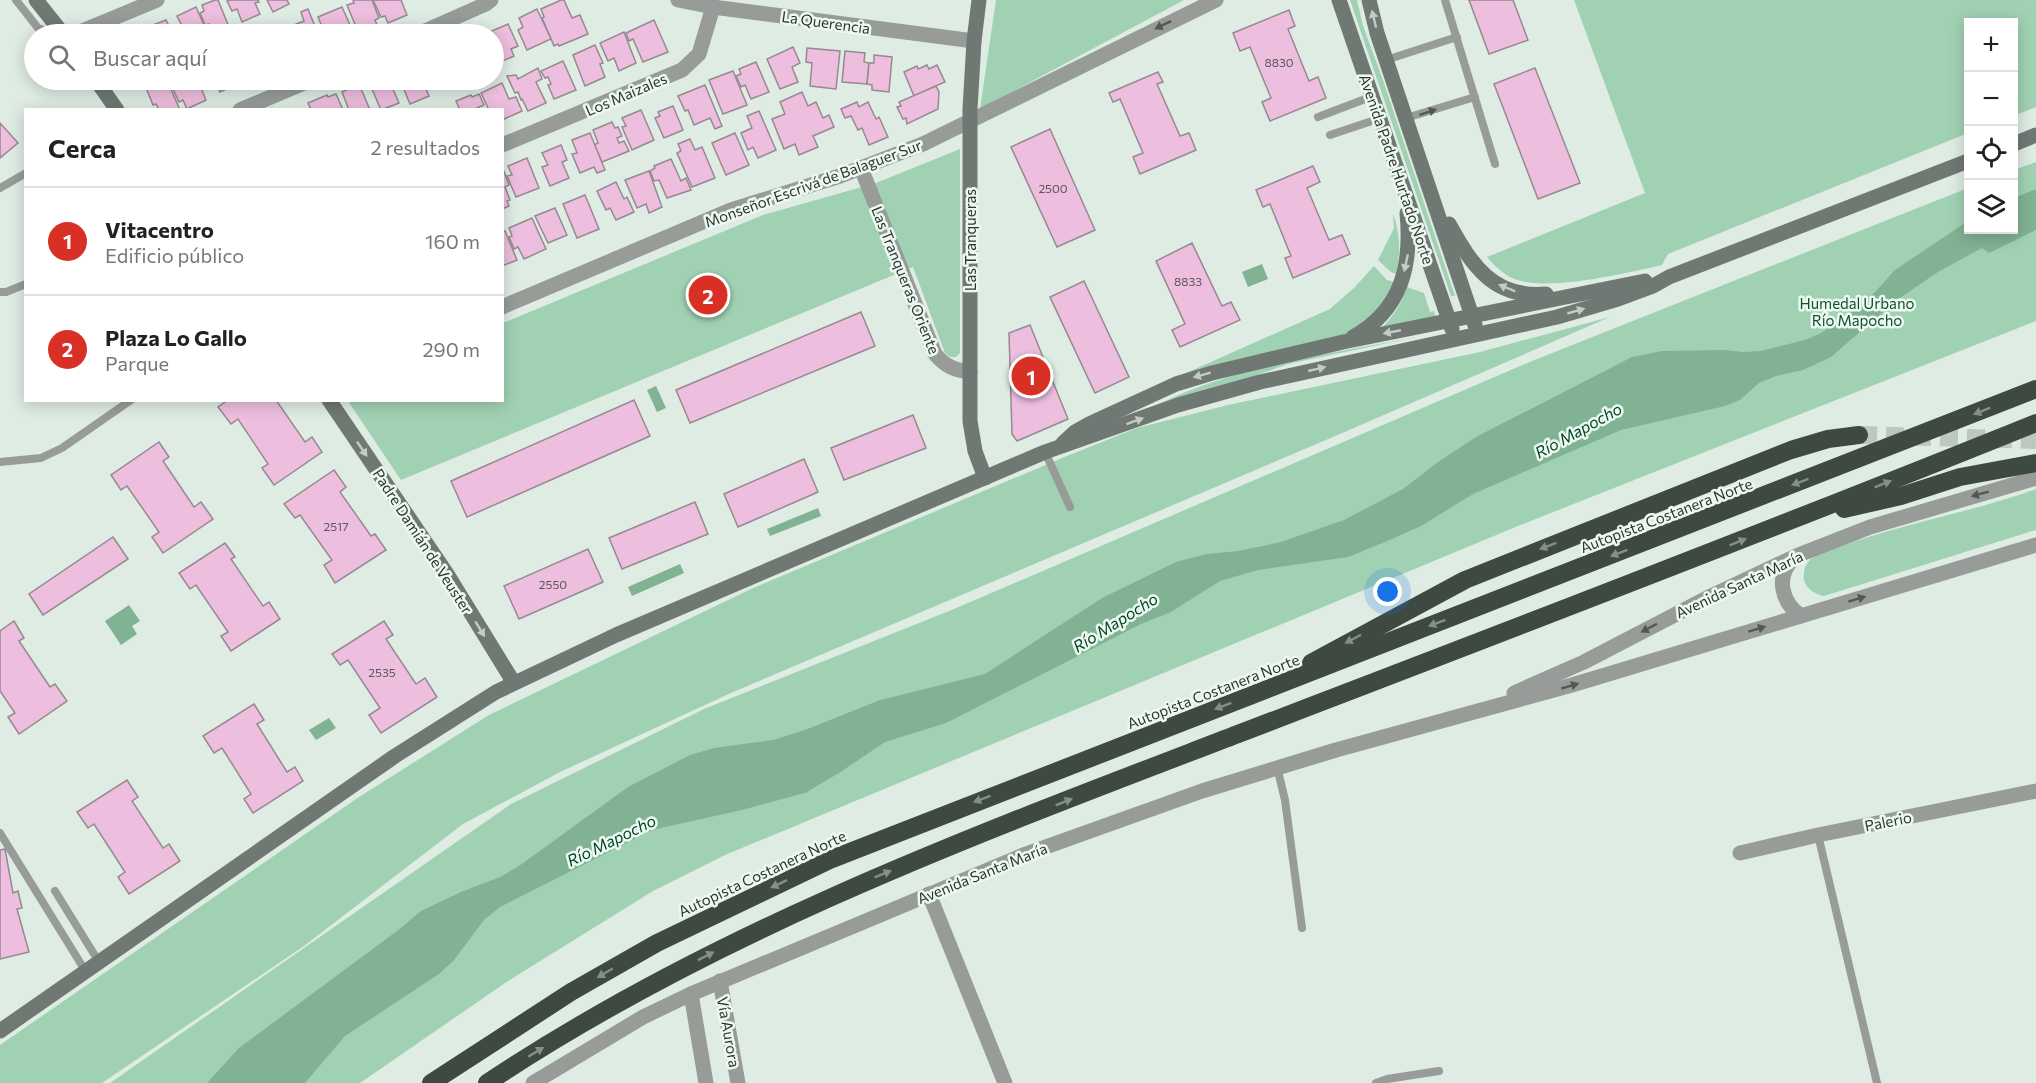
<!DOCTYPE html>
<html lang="es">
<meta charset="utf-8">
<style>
:root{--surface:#fff;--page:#f2f2f2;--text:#222;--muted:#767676;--line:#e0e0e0;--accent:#d93025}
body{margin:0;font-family:Commissioner,sans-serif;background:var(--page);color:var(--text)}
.controls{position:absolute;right:18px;top:18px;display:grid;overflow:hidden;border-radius:0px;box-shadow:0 3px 15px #0003}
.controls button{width:54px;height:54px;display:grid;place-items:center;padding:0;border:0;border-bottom:2px solid var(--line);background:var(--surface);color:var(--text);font:30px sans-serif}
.you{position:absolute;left:1388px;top:592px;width:21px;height:21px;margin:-15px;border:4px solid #fff;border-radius:50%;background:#1a73e8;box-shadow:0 0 0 9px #1a73e833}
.badge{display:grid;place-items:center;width:39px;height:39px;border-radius:50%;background:var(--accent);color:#fff;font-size:20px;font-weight:700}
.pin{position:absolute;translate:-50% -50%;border:3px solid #fff;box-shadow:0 2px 6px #0006}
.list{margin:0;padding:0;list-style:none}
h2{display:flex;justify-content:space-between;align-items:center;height:78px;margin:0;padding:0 24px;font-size:26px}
h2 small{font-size:20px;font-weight:400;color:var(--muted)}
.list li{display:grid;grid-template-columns:39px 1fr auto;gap:18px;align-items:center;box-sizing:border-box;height:108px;padding:0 24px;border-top:2px solid var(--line)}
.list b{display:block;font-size:22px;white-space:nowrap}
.list p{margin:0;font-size:20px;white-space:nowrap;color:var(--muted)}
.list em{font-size:20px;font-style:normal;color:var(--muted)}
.icon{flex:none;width:33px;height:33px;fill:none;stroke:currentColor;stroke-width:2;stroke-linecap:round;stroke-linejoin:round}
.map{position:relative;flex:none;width:2036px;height:1083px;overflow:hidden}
.search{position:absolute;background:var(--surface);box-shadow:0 3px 15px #0003;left:24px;top:24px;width:480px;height:66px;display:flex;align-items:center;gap:15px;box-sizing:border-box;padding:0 21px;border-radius:33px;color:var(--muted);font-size:22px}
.panel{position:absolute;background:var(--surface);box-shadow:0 3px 15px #0003;left:24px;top:108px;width:480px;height:294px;border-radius:0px}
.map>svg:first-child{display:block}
.green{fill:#a1d1b3}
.water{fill:#82b294}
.building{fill:#edbedd;stroke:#968991;stroke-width:1.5}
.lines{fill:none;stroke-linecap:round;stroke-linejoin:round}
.highway-tunnel{stroke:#bbc7bf;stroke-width:18;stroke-dasharray:18 9;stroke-linecap:butt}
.lane{stroke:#979c99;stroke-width:8}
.street{stroke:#979c99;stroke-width:15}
.secondary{stroke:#707873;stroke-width:15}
.highway{stroke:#3e4942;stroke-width:18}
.oneway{fill:#c1ccc4}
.oneway2{fill:#535855}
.oneway3{fill:#848f88}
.labels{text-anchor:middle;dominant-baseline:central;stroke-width:5;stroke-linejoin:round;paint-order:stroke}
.number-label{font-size:12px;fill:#5e565b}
.street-label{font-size:15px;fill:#2f3430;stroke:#ecf9f0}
.park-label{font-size:15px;fill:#134d30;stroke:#ecf9f0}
.water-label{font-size:16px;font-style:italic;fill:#034226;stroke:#ecf9f0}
</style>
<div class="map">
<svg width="2036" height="1083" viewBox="0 0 2036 1083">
<rect width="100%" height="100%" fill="#deece3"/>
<g class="green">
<path d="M996 0H1184L980 109Z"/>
<path d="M1350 0H1357L1363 26 1383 80 1455 296H1451Z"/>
<path d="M1574 0H2036V107L2014 116V22H1968V133L1668 254 1662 265C1626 273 1545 293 1512 278 1503 274 1493 264 1487 257L1645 193Z"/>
<path d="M960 149V353L956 357H950L945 353 913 267 401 480 348 401 502 400 503 323 763 215 876 183Z"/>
<path d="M2036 162V321L1518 526 725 855 653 891 508 981 360 1083H110L511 804 704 709 954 609 1532 361 1968 188V230H2014V170Z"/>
<path d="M1393 213C1400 233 1401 253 1396 274L1391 272 1378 260 1394 228Z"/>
<path d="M1374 266 1387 280 1395 282 1386 301 1353 333 1177 377 1330 309 1355 287Z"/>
<path d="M1407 287 1424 293 1430 312 1434 311 1436 318 1379 331C1392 317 1401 306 1407 287Z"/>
<path d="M1610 317 1333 437 731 693 560 772 463 824 304 946 102 1083H0V1045L359 797 489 715 751 589 1062 458 1137 428 1228 405 1480 352Z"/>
<path d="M1426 335 1288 364 1238 382 1159 404C1241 364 1337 353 1426 335Z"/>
<path d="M2036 489V530L1824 596C1815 594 1807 590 1804 580 1803 572 1805 564 1811 559 1821 551 1838 548 1850 543 1911 522 1975 511 2036 489Z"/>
</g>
<g class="water">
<path d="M2036 189V230L1989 253 1982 248 1938 272 1897 300 1831 357 1803 370 1776 376 1759 383 1740 400 1725 406 1621 430 1473 494 1421 526 1385 542 1348 557 1258 570 1220 581 1171 612 1141 624 946 723 885 742 839 773 805 793 742 810 652 830 500 907 484 920 454 960 439 974 345 1036 305 1083H207L239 1048 397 931 421 911 461 892 500 877 519 866 628 787 690 755 714 748 773 740 805 730 880 700 985 674 1102 598 1176 562 1207 554 1238 551 1281 542 1344 520 1403 489 1438 462 1476 437 1632 357 1662 351 1724 350 1743 352 1761 351 1805 340 1819 334 1836 324 1875 292 1895 270 1968 221V230H2014V198Z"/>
<path d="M1262 264 1268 279 1248 287 1242 272Z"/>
<path d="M656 386 666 408 657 412 647 390Z"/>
<path d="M818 508 821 516 770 536 767 529Z"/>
<path d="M680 564 684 573 632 596 628 587Z"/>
<path d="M129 605 140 621 132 626 137 634 121 645 105 621Z"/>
<path d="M329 718 336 728 316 740 309 730Z"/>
</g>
<g class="building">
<path d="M215 0H218L229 27 213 33 209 24 205 25 200 13 204 11 202 5Z"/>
<path d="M230 0H258L259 2 255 3 260 14 242 22 237 9 232 11 227 1Z"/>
<path d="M267 0H287L289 4 273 12Z"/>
<path d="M353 0H372L379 18 375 20 379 29 359 34 347 5 354 3Z"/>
<path d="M373 0H401L407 15 388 23 385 16 381 17Z"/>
<path d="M561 0H564L572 18 580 15 588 34 559 46 558 44 554 46 542 18 544 17 541 9Z"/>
<path d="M1469 0H1513L1528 40 1489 54Z"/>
<path d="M196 7 208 34H179L176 28 182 26 177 16Z"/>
<path d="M342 7 354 34H325L318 17Z"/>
<path d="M308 9 318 34H292L289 27 304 21 301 12Z"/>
<path d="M537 9 551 39 527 50 518 30 523 27 519 18Z"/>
<path d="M1289 10 1295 26 1288 29 1309 81 1318 77 1326 98 1270 121 1262 102 1271 98 1250 47 1240 51 1233 33Z"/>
<path d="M166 20 173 34H151L148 27Z"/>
<path d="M654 20 668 52 643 62 633 39 629 41 626 33Z"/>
<path d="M508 24 518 46 511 49 514 56 498 63 494 53V34H485Z"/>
<path d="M624 32 636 63 619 71 614 58 608 61 600 43Z"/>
<path d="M595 45 603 63 600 64 605 77 585 86 573 55Z"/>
<path d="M793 47 800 63 792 67 798 82 780 89 767 59Z"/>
<path d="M807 48 840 51 836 89 810 86 812 63 806 62Z"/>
<path d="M845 51 865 53 864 62 869 63 867 84 842 82Z"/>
<path d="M874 55 892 57 889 92 872 90V85L867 84 869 63H874Z"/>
<path d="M563 61 576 90 554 99 548 85 551 84 548 77 545 78 541 71Z"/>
<path d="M756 62 769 92 751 99 745 85 741 87 736 76 741 74 739 69Z"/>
<path d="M927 65 929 69 937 65 945 82 914 96 904 72 917 66 918 69Z"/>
<path d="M538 68 542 79 536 82 546 103 528 111 522 99 521 100 518 92 515 93 507 76 516 75 518 79Z"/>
<path d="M1535 68 1580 183 1538 199 1494 84Z"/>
<path d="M733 71 747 105 723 114 709 80Z"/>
<path d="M1158 72 1163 82 1157 84 1180 136 1189 133 1196 150 1140 174 1133 157 1143 153 1120 99 1113 102 1109 93Z"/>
<path d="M143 80H167L180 110H159L156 104 153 105Z"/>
<path d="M169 80H198L206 100 187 109 183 100 179 102Z"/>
<path d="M207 80H236L238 84 220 92 215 82 209 84Z"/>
<path d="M378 80H397L399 84 392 87 399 103 381 110 372 89 379 83Z"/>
<path d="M400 80H422L429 96 410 104Z"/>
<path d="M502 83 509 99 516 97 522 111 502 120V110H489L481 93Z"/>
<path d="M359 84 370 110H349L342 92Z"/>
<path d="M705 85 722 126 715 129 710 118 694 125 688 110 685 111 678 96Z"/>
<path d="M936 86 939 92 938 109 907 124 906 118 903 119 897 107 901 106 899 102Z"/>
<path d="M802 92 808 106 816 102 823 118 829 115 834 127 813 136 818 147 799 155 795 144 784 149 772 119 785 114 780 102Z"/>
<path d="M336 94 343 110H311L308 103 327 95 328 97Z"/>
<path d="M479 94 484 105 477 108 478 110H460L456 101 471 95 472 97Z"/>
<path d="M857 102 859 107 868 102 876 119 879 117 888 137 869 145 862 128 858 130 851 116 845 118 841 109Z"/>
<path d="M673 106 683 130 664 138 655 118 660 116 658 112Z"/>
<path d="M641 110 654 140 632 150 622 127 626 126 622 118Z"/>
<path d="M759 111 776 150 758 158 753 147 748 150 741 133 752 128 747 116Z"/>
<path d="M612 122 615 128 618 127 622 136 617 138 619 143 624 141 629 151 602 162 594 145 598 143 593 130Z"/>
<path d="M0 123 18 143 0 158Z"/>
<path d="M1050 129 1095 230 1057 247 1011 147Z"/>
<path d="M590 133 605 170 597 173 594 167 580 173 572 154 577 153 572 140Z"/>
<path d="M735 133 749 165 726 175 712 143Z"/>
<path d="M690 139 695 150 702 147 715 178 692 187 677 153 681 151 678 144Z"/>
<path d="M561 145 567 160 562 162 569 178 550 186 542 167 548 165 542 153Z"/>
<path d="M527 158 539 188 516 197 507 176 512 175 508 166Z"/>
<path d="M671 159 681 181 686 178 691 190 667 198 659 180 654 181 650 171 655 168 654 166Z"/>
<path d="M1313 166 1320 182 1307 188 1329 240 1342 235 1350 254 1293 278 1285 258 1291 256 1270 204 1263 207 1256 190Z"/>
<path d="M503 169 509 185 505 187 510 200 507 201 509 206 502 209Z"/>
<path d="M649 171 662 207 649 213 646 204 637 208 625 180Z"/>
<path d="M616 182 624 199 627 197 634 212 616 220 610 208 606 210 597 191Z"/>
<path d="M585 195 599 229 577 238 563 204Z"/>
<path d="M555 208 567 235 548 243 535 216Z"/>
<path d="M532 218 546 249 524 259 518 247 514 249 509 237 512 236 509 228Z"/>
<path d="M505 231 517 260 502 266V232Z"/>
<path d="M1192 243 1222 306 1231 302 1240 320 1180 347 1172 330 1185 324 1156 261Z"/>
<path d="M1084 281 1129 377 1095 393 1050 297Z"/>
<path d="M861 312 875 346 690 423 676 390Z"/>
<path d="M1030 325 1068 419 1017 441 1012 434 1009 333Z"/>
<path d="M228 400H276L305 442 312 437 322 452 274 485 262 468 268 464 238 419 231 424 218 407Z"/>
<path d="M634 400 650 436 467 517 451 481Z"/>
<path d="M913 415 926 448 844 480 831 448Z"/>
<path d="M159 442 169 457 163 461 194 507 201 502 213 519 163 553 152 537 159 532 127 486 121 490 111 475Z"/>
<path d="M804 459 818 492 738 527 724 494Z"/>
<path d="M334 470 346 487 340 492 371 536 375 534 386 550 335 583 324 565 332 560 300 515 295 518 284 504Z"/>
<path d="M695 502 708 534 622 569 609 538Z"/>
<path d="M113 537 128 559 43 615 29 594Z"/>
<path d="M225 543 235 557 231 559 263 606 269 602 280 619 231 651 221 636 228 632 196 585 190 589 179 573Z"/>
<path d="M588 549 603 582 519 619 504 586Z"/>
<path d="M14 621 24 638 19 641 50 687 55 684 67 701 19 734 8 717 15 713 0 691V631Z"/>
<path d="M384 621 393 635 386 639 416 684 425 678 437 697 381 733 369 715 380 708 348 660 340 665 332 654Z"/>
<path d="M254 704 264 720 257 724 287 772 295 767 303 781 253 813 244 799 251 794 222 748 214 753 203 736Z"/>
<path d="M127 780 138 797 132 801 163 848 169 844 180 861 129 894 118 877 125 872 94 824 88 828 77 812Z"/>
<path d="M5 849 13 893 18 891 22 908 17 909 29 952 0 959V850Z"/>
</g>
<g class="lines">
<path class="highway-tunnel" d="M1859 435 2036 440"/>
<g class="lane">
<path d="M16 0 38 28 55 34"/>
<path d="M1445 0 1495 164"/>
<path d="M1386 60 1457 37"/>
<path d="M1318 117 1373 96"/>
<path d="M1406 118 1475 97"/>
<path d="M1330 135 1381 118"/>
<path d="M0 188 26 173"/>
<path d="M0 292H6L26 284"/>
<path d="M1045 452 1070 507"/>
<path d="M0 462 41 458 62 448 131 400"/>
<path d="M1277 767 1285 800 1302 928"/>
<path d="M0 833 86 972"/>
<path d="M1818 835 1877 1083"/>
<path d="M55 891 99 962"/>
<path d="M1376 1083 1387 1079 1439 1071"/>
</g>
<g class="street">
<path d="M678 0 713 7 974 41"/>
<path d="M75 34 157 0"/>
<path d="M418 34 486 4 491 0"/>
<path d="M240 110 311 80"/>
<path d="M502 145 682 70 699 54 713 7"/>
<path d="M861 168 935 354C945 366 954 370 970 372"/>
<path d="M502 307 731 210 840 176 923 144 1216 0"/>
<path d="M1794 558C1775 576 1781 602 1801 616"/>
<path d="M1514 693 1584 662 1711 596 1796 556 1870 527 2036 478"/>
<path d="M1740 853 1818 835 2036 791"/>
<path d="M929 894 1005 1083"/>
<path d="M720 981 738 1083"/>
<path d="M691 994 706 1083"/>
<path d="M533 1083 643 1017 691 994 1026 854 1202 791 1336 750 1572 685 2036 545"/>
</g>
<g class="secondary">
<path d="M36 0 63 34"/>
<path d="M979 0 974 41 970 109V421L975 451 985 478"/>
<path d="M1339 0 1452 329"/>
<path d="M1369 0 1377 33 1475 325"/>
<path d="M96 80 117 110"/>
<path d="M2014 144 2036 135"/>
<path d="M1449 224C1472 265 1493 299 1546 294"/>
<path d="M1353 337C1402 310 1412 265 1407 213"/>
<path d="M329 400 447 574 514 683"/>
<path d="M1063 443 1075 432 1089 424 1176 384 1212 373 1343 342 1645 281"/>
<path d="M0 1031 395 756 496 692 616 635 1045 452 1178 405 1260 382 1557 317 1618 299 1653 286 1669 277 1968 161"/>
</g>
<g class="highway">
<path d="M1844 509 1901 496 1960 477 2036 463"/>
<path d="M1311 663 1465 580 1791 450 1828 439 1859 435"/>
<path d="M431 1083 571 992 657 943 832 859 2036 389"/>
<path d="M487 1083C718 929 980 833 1238 734 1505 632 1771 530 2036 423"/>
</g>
</g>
<defs><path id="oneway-solid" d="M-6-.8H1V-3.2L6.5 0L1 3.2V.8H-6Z" transform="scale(1.5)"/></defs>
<g class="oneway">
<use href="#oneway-solid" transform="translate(1374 19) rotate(-104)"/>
<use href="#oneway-solid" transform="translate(1406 263) rotate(102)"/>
<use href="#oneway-solid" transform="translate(1507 288) rotate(-158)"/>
<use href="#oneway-solid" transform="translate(1576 311) rotate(-16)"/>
<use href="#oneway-solid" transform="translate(1392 332) rotate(169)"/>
<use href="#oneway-solid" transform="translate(1317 369) rotate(-13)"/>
<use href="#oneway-solid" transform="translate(1202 375) rotate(165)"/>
<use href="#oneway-solid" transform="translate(1135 421) rotate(-20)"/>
<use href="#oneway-solid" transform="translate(362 449) rotate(56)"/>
<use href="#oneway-solid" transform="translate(480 629) rotate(59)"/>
</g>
<g class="oneway2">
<use href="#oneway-solid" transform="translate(1163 25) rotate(154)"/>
<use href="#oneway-solid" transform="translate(1428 112) rotate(-18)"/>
<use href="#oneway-solid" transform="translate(1980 494) rotate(165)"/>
<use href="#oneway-solid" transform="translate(1857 599) rotate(-17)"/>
<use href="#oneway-solid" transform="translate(1649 628) rotate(152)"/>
<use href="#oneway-solid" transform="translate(1757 629) rotate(-17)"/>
<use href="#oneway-solid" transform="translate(1570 686) rotate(-16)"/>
</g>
<g class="oneway3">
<use href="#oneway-solid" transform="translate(1982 411) rotate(158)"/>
<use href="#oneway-solid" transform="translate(1800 482) rotate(159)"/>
<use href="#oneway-solid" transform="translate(1883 484) rotate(-22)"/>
<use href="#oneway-solid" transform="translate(1738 542) rotate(-22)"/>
<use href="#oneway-solid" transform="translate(1548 546) rotate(159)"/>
<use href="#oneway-solid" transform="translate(1619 553) rotate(159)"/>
<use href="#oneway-solid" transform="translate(1437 623) rotate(159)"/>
<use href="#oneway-solid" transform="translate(1353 639) rotate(152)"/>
<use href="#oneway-solid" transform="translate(1223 706) rotate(159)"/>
<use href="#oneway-solid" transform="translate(982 799) rotate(159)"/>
<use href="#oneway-solid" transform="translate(1064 802) rotate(-22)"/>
<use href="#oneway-solid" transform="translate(883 874) rotate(-22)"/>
<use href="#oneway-solid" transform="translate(779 884) rotate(155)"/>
<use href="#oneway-solid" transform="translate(706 956) rotate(-27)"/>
<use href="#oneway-solid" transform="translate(605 973) rotate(150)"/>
<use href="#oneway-solid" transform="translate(536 1052) rotate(-31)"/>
</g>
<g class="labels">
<g class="number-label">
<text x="1279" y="62">8830</text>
<text x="1053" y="188">2500</text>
<text x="1188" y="281">8833</text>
<text x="336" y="526">2517</text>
<text x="553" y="584">2550</text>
<text x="382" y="672">2535</text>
</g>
<g class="street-label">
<text transform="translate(826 22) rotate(8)">La Querencia</text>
<text transform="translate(626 94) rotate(-23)">Los Maizales</text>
<text transform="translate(1397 169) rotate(71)">Avenida Padre Hurtado Norte</text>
<text transform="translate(813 183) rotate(-20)">Monseñor Escrivá de Balaguer Sur</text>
<text transform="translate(970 240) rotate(-90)">Las Tranqueras</text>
<text transform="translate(906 280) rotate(68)">Las Tranqueras Oriente</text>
<text transform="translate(1666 515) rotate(-21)">Autopista Costanera Norte</text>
<text transform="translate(423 541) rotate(57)">Padre Damián de Veuster</text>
<text transform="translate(1739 584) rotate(-25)">Avenida Santa María</text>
<text transform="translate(1213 691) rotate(-21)">Autopista Costanera Norte</text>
<text transform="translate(1888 821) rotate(-11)">Palerio</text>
<text transform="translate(762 873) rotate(-25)">Autopista Costanera Norte</text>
<text transform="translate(982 873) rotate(-22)">Avenida Santa María</text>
<text transform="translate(729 1032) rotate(80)">Vía Aurora</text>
</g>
<g class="park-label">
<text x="1857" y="303">Humedal Urbano<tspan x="1857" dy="17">Río Mapocho</tspan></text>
</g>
<g class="water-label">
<text transform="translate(1578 430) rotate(-29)">Río Mapocho</text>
<text transform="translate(1115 622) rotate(-32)">Río Mapocho</text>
<text transform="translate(611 840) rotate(-26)">Río Mapocho</text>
</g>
</g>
</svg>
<div class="controls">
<button>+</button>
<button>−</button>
<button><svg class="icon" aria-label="locate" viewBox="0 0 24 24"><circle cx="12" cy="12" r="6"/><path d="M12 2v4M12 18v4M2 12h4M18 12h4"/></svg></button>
<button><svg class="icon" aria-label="layers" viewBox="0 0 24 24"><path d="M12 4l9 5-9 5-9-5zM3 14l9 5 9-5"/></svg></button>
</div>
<div class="you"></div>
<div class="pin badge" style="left:1031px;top:376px">1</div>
<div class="pin badge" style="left:708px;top:295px">2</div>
<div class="search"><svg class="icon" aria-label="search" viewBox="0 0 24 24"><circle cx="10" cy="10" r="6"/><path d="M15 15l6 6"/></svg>Buscar aquí</div>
<section class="panel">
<h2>Cerca<small>2 resultados</small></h2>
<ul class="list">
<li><span class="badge">1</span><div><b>Vitacentro</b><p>Edificio público</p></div><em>160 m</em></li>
<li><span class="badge">2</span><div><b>Plaza Lo Gallo</b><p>Parque</p></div><em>290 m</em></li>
</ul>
</section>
</div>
